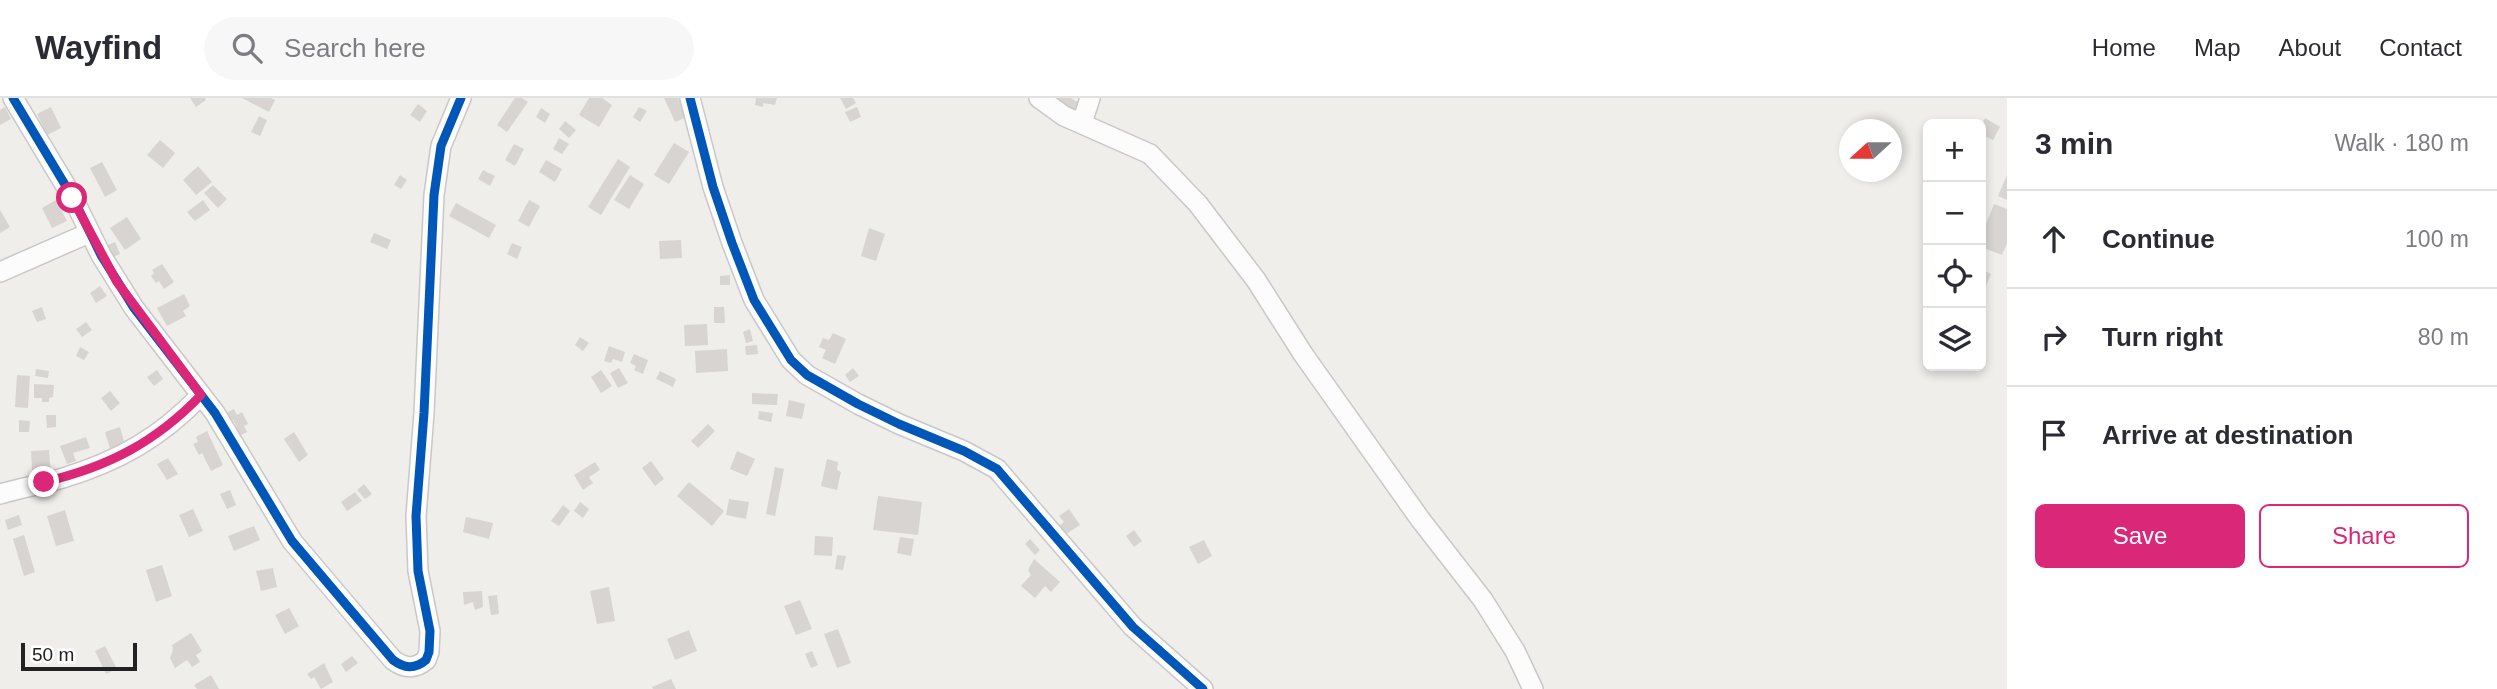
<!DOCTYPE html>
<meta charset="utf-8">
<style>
:root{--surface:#fff;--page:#f7f7f7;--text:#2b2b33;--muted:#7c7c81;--line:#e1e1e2;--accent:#db2777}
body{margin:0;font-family:Helvetica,sans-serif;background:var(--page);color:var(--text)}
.controls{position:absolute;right:21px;top:21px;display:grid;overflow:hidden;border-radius:10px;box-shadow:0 4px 10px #0003}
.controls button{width:63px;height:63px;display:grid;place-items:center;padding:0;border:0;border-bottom:2px solid var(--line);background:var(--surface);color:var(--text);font:35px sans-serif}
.compass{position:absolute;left:1839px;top:21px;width:63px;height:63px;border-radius:50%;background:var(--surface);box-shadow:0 4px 10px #0003;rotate:249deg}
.scale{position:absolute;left:21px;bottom:18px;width:116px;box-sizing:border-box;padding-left:7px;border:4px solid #222;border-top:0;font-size:19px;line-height:24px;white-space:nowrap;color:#222;-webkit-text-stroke:5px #fff;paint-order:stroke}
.stop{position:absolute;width:21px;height:21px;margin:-16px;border:5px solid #db2777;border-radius:50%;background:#fff}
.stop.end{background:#db2777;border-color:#fff;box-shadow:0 2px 7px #0008}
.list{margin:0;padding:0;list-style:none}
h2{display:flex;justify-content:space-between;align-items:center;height:91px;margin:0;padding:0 28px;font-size:30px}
h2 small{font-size:23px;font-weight:400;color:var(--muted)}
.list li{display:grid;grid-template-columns:46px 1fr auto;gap:21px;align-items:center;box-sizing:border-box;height:98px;padding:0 28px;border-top:2px solid var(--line)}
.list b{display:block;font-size:26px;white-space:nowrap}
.list em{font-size:23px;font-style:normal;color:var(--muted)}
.actions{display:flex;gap:14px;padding:21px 28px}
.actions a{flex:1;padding:16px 0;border:2px solid var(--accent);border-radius:10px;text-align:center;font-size:24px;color:var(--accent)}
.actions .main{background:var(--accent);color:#fff}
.icon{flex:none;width:38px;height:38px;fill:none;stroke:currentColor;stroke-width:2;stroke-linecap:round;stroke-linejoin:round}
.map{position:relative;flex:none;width:2007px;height:591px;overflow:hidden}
header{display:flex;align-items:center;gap:42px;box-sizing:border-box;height:98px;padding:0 35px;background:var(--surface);border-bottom:2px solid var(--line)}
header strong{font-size:33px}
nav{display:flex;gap:38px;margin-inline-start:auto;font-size:24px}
.search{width:490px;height:63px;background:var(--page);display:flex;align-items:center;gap:18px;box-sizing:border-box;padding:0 24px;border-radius:38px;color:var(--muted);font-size:26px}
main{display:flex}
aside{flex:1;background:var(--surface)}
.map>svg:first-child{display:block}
.building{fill:#d7d4d2}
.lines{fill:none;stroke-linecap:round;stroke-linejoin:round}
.minor-casing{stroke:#c9c8c7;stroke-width:22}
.minor{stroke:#fdfcfc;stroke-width:19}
.cycleway-casing{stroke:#fff;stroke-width:13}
.cycleway{stroke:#0057b8;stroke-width:9}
.route{stroke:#db2777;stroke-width:9}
</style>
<header>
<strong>Wayfind</strong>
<div class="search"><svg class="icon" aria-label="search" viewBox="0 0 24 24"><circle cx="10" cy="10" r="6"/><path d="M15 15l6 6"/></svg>Search here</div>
<nav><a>Home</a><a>Map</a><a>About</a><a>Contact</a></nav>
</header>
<main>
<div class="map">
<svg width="2007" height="591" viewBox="0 0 2007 591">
<rect width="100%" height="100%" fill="#f0eeeb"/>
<g class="building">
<path d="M190 0H205L206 2 196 9Z"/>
<path d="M242 0H271L275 2 269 14Z"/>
<path d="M515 0H522L528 4 507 34 497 27Z"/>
<path d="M589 0H602L612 7 599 29 579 17Z"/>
<path d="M664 0H678L687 19 675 24Z"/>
<path d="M756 0H777L775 7 763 5V9L755 7Z"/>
<path d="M840 0H853L856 5 846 11Z"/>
<path d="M1056 0H1071L1079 5 1072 17 1053 7Z"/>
<path d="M418 6 427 13 420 24 410 17Z"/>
<path d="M5 9 11 21 0 27V12Z"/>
<path d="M51 9 61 30 47 37 37 16Z"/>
<path d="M639 9 647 13 640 24 633 19Z"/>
<path d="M857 9 861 19 850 24 845 14Z"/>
<path d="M541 10 550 16 545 25 536 19Z"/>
<path d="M259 18 267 22 260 38 251 34Z"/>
<path d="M1985 20 2000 29 1993 42 1981 36V28Z"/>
<path d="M565 23 576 32 569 40 559 31Z"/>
<path d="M559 40 569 46 562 56 553 51Z"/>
<path d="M160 42 175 55 163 70 147 57Z"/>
<path d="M674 45 689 54 669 86 654 77Z"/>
<path d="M514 46 524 51 515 68 505 62Z"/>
<path d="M618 61 630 69 601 117 588 109Z"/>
<path d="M546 62 562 71 555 84 539 74Z"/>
<path d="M102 64 117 92 105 99 90 70Z"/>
<path d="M198 68 212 84 196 97 183 82Z"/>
<path d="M483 72 495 78 490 88 478 81Z"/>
<path d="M400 77 407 82 401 91 394 87Z"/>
<path d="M630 77 644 86 629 111 614 102Z"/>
<path d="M2007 77V102L1998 98Z"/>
<path d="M213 87 227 101 218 110 204 95Z"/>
<path d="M56 102 67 123 52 130 42 110Z"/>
<path d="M203 102 210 112 195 123 187 114Z"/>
<path d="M529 102 540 108 529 129 518 123Z"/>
<path d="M456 105 496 127 489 140 449 118Z"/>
<path d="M1994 106 2007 111V145L2002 157 1981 149V139Z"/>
<path d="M0 112 10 129 0 135Z"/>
<path d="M127 119 141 141 125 152 110 130Z"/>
<path d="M869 130 885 136 876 163 861 158Z"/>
<path d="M374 135 391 142 387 151 370 144Z"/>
<path d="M681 142 682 160 660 161 659 143Z"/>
<path d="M115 144 120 156 111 160 106 148Z"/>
<path d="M512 145 522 149 517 161 507 156Z"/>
<path d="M162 166 174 184 164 191 159 183 156 185 151 178 154 175 152 172Z"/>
<path d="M1981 171 1991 176 1981 199Z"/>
<path d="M730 177V187H720V178Z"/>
<path d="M100 188 107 198 96 205 90 195Z"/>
<path d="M184 196 190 208 183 213 186 218 167 228 157 210Z"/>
<path d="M42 209 46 221 37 224 32 213Z"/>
<path d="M714 209H724L725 225H714Z"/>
<path d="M86 224 92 232 82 239 76 231Z"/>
<path d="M707 226 708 247 685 248 684 227Z"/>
<path d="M750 231 753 243 746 245 743 234Z"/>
<path d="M833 235 846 241 835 266 822 260 826 252 819 249 823 240 829 242Z"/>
<path d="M580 239 589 245 583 253 575 247Z"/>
<path d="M757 247 758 256 746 257 745 248Z"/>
<path d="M609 248 625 254 622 264 613 261 611 265 604 263Z"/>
<path d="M80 249 89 254 84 262 76 258Z"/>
<path d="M727 251 728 273 696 275 695 253Z"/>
<path d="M634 256 648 262 643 276 634 272 636 268 630 265Z"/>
<path d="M619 270 628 285 618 290 610 275Z"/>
<path d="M853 270 859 278 850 284 845 277Z"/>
<path d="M36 271 49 273 48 280 35 278Z"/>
<path d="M157 272 163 281 154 288 147 279Z"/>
<path d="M601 272 612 288 601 295 591 279Z"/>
<path d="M660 273 676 281 673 289 656 281Z"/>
<path d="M17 277 30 278 28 310 15 309Z"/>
<path d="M34 286 54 287 53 299 49 300V304H42V300H34Z"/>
<path d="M110 293 120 305 111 313 101 300Z"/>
<path d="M752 295 778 296 777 307 752 306Z"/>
<path d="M789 302 805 306 802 321 786 318Z"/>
<path d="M234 311 237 317 242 314 248 326 244 328 247 334 235 340 231 332 237 329 233 322 228 324 224 316Z"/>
<path d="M759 313 773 315 771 324 758 321Z"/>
<path d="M46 317H56V329L47 330Z"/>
<path d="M19 322 30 323 29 334H19Z"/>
<path d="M708 326 715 333 698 350 691 343Z"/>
<path d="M120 329 125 347 110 351 105 334Z"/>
<path d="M207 333 223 367 211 373 202 355 199 357 193 346 198 344 196 339Z"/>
<path d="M294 334 308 357 299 364 284 341Z"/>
<path d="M86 339 90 350 73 355 76 363 67 366 60 348Z"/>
<path d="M49 352 51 378H38V372H32L31 353Z"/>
<path d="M737 353 755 361 747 378 730 371Z"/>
<path d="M168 360 178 376 167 382 157 366Z"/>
<path d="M827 361 838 364 837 372 841 374 837 392 821 388Z"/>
<path d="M651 363 664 381 655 388 642 370Z"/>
<path d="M595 364 600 372 589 379 593 385 583 392 574 377Z"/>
<path d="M775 369 784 371 775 418 766 416Z"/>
<path d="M689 384 724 413 712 428 677 398Z"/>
<path d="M364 386 372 396 365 401 357 392Z"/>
<path d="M230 392 236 407 227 411 220 396Z"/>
<path d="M355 394 362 403 347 413 341 404Z"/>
<path d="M878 398 922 404 918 437 873 432Z"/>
<path d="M729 401 749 404 746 421 726 417Z"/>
<path d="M580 404 589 411 583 420 574 413Z"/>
<path d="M563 407 570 413 559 428 551 423Z"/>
<path d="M193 411 203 433 189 439 179 417Z"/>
<path d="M1069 411 1080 427 1066 436 1060 427 1064 424 1059 418Z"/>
<path d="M65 412 74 443 56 448 47 418Z"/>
<path d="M19 417 22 427 8 432 5 422Z"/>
<path d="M466 419 493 425 489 441 463 434Z"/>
<path d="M254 428 260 442 234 453 228 438Z"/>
<path d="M1134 432 1142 443 1134 449 1126 438Z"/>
<path d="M24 437 35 474 24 478 13 441Z"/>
<path d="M815 438 833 439 832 458 814 457Z"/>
<path d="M900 439 914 441 911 458 897 455Z"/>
<path d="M1030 441 1040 452 1035 457 1025 446Z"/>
<path d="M1204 442 1212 458 1198 466 1189 449Z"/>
<path d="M837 457 846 458 843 472 835 471Z"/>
<path d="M1034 461 1060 484 1051 494 1045 488 1035 500 1021 488 1031 477 1028 472Z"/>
<path d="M162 467 172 498 156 504 146 472Z"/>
<path d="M273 470 277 489 261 493 256 473Z"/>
<path d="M609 489 615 523 597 526 590 493Z"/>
<path d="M482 493 483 509 475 512 473 504 464 507 463 494Z"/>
<path d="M497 497 499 516 491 517 488 498Z"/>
<path d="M800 502 812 531 796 537 784 508Z"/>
<path d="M289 510 299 528 285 536 275 517Z"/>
<path d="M838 531 851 565 837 570 824 536Z"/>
<path d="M689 532 697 553 675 562 667 541Z"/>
<path d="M191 535 202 553 196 557 200 564 192 569 187 562 175 570 170 560 173 552 172 547Z"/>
<path d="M105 548 117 571 106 576 95 553Z"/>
<path d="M812 553 818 567 811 570 805 556Z"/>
<path d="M352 558 358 565 346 574 341 566Z"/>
<path d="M324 565 333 584 321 591 314 579 311 581 307 576Z"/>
<path d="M211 577 219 591H197L194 587Z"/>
<path d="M671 581 676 591H653L652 589Z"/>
</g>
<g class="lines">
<defs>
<g id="minor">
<path d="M13 0 73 100 101 157 134 210 215 315 292 443 393 562C404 570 414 572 426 562L429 554 430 533 418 473 416 418 424 315 434 97 441 48 461 0"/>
<path d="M690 0 713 89 732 145 754 202 791 262 807 277 858 306 899 326 964 353 997 371 1133 529 1203 591"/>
<path d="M1039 0 1064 18 1150 56 1198 106 1256 182 1303 256 1420 421 1483 502 1515 553 1533 591"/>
<path d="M1082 25 1090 0"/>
<path d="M0 174 89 135"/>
<path d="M0 396C21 390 43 386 63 380 119 363 161 339 201 297"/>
</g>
</defs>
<use href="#minor" class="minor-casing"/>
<use href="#minor" class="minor"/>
<defs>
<g id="cycleway">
<path d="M13 0 73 100 101 157 134 210 215 315 292 443 393 562C404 570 414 572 426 562L429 554 430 533 418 473 416 418 424 315 434 97 441 48 461 0"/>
<path d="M690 0 713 89 732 145 754 202 791 262 807 277 858 306 899 326 964 353 997 371 1133 529 1203 591"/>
</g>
</defs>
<use href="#cycleway" class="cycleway-casing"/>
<use href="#cycleway" class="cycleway"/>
</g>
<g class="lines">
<path class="route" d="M44 384C108 369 156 344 201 297L117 184 72 100"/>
</g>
</svg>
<div class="controls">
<button>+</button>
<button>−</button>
<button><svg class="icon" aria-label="locate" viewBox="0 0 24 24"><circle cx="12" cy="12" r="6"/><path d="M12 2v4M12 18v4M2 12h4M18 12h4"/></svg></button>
<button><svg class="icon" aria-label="layers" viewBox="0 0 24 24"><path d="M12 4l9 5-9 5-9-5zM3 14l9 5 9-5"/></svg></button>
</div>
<svg class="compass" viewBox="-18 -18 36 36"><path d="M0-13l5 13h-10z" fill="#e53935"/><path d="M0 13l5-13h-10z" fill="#7c7c81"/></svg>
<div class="scale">50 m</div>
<div class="stop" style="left:72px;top:100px"></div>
<div class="stop end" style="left:44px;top:384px"></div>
</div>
<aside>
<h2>3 min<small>Walk · 180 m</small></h2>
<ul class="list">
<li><svg class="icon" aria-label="ahead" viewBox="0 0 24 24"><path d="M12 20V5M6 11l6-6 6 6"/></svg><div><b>Continue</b></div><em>100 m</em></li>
<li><svg class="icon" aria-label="right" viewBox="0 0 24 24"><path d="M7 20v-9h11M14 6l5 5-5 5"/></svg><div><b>Turn right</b></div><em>80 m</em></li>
<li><svg class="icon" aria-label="arrive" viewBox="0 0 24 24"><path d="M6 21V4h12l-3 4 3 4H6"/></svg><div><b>Arrive at destination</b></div></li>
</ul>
<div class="actions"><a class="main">Save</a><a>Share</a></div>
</aside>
</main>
